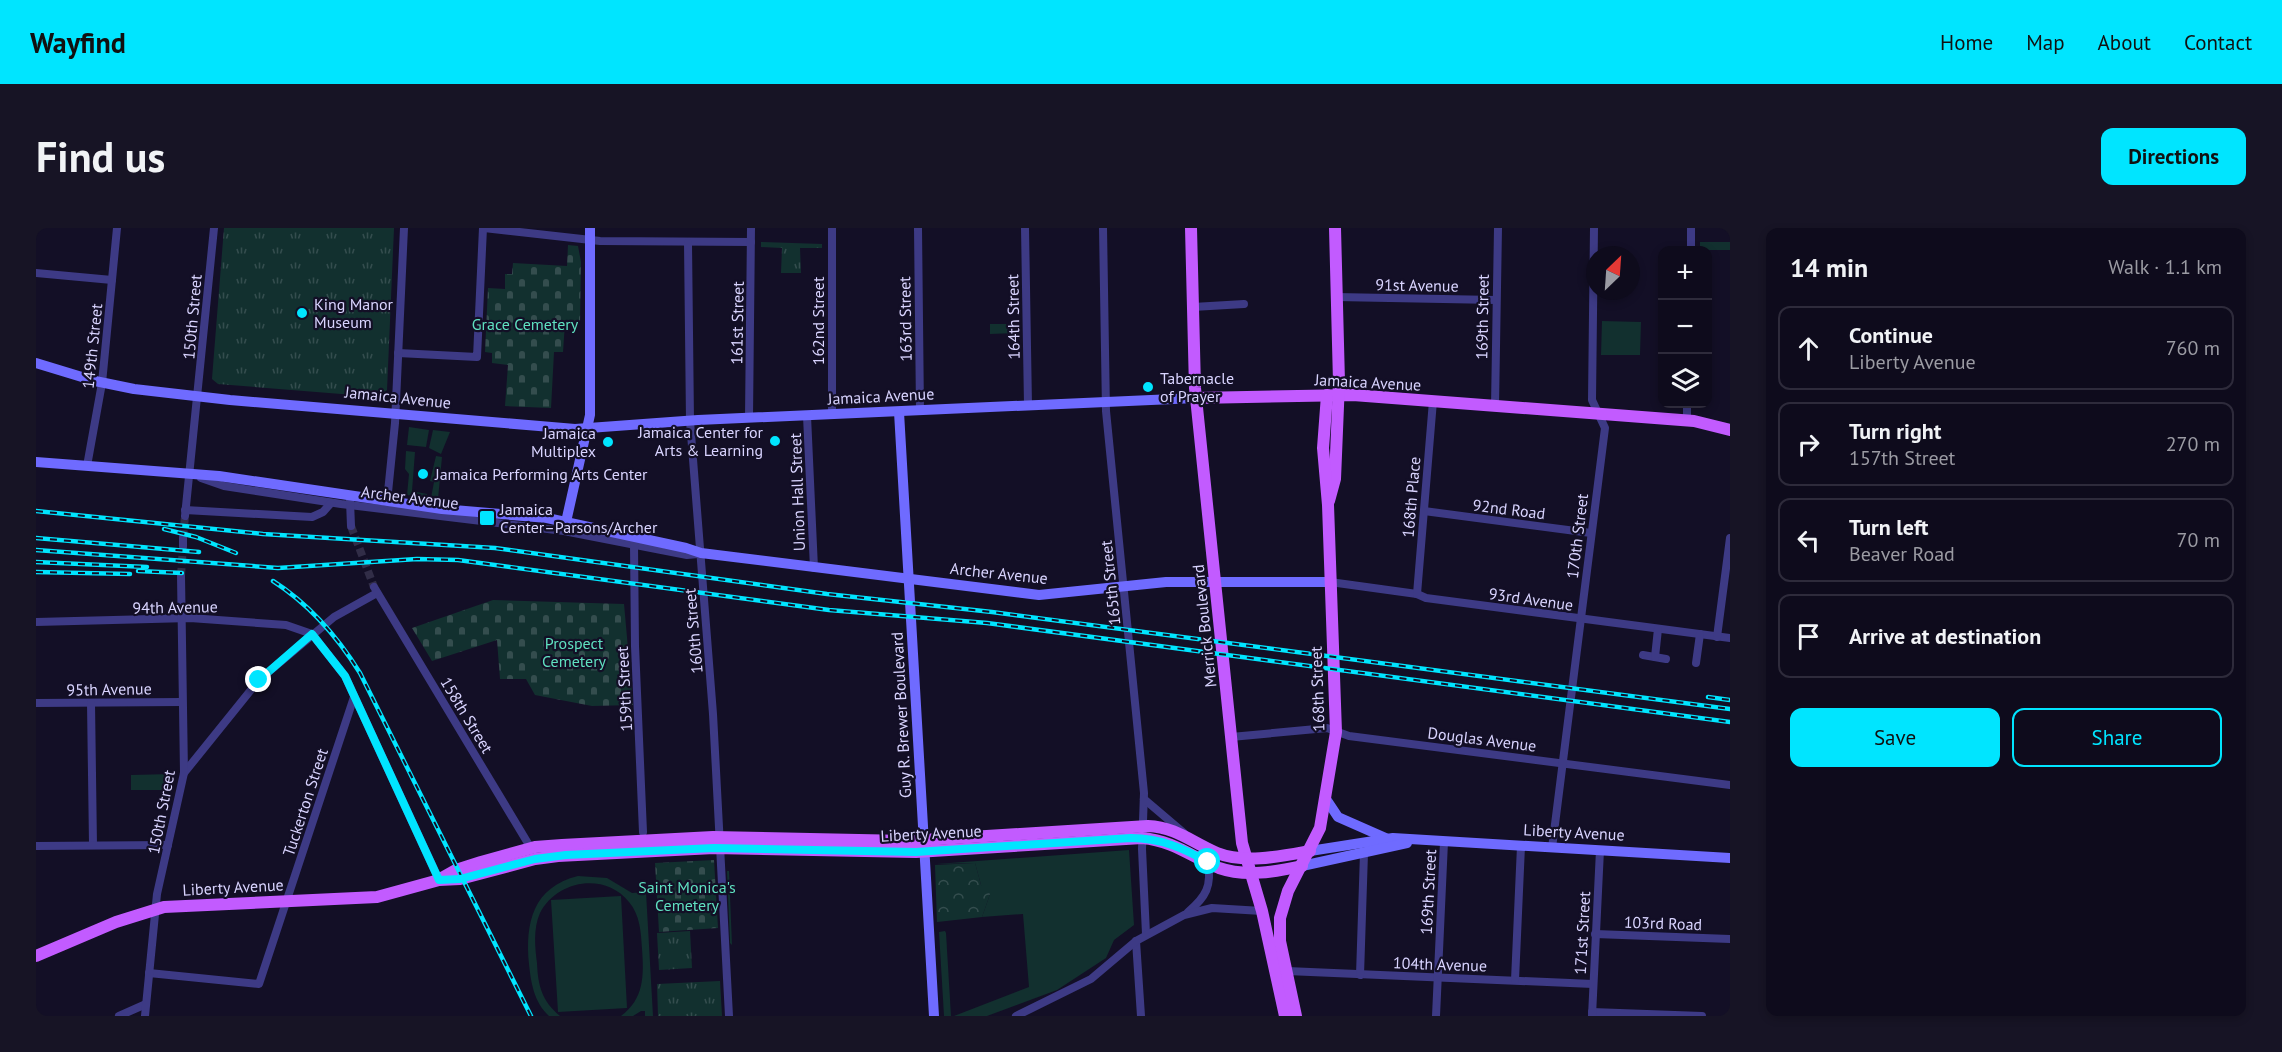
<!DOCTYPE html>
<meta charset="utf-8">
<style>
:root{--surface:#0e0b1c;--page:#171425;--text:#f1f3f6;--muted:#9b9ba3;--line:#2e2b3b;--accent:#00e5ff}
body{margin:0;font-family:"PT Sans",sans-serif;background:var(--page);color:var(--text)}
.controls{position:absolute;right:18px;top:18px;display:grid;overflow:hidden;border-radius:12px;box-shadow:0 3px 9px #0003}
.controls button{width:54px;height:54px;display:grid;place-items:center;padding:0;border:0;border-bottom:2px solid var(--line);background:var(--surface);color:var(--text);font:30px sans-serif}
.compass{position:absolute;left:1550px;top:18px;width:54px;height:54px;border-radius:50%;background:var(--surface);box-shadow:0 3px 9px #0003;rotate:25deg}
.stop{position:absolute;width:18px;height:18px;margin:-14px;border:4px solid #00e5ff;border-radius:50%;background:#fff}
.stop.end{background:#00e5ff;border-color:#fff;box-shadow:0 2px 6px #0008}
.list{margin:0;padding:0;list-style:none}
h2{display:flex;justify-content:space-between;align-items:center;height:78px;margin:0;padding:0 24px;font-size:26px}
h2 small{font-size:20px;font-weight:400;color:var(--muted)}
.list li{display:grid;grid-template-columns:39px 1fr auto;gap:18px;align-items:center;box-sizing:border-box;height:84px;margin:0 12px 12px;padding:0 12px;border:2px solid var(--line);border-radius:12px}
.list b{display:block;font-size:22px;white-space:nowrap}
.list p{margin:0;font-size:20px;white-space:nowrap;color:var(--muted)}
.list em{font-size:20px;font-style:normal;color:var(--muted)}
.actions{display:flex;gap:12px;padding:18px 24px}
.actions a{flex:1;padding:14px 0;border:2px solid var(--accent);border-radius:12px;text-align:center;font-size:21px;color:var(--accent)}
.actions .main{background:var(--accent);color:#111}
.icon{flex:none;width:33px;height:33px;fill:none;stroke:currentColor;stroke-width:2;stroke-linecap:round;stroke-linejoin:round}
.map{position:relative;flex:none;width:1694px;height:788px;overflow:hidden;border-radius:12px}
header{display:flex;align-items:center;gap:36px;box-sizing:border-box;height:84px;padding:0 30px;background:var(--accent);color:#111}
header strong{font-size:28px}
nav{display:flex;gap:33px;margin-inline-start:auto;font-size:21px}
.intro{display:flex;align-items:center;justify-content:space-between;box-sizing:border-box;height:144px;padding:0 36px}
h1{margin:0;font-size:42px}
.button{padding:15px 27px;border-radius:12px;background:var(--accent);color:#111;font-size:21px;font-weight:700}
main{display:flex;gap:36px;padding:0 36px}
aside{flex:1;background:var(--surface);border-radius:12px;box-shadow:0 3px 9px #0003}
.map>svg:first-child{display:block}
.green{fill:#12302f}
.forest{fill:url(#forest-crowns)}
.cemetery{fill:url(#cemetery-stones)}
.park{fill:url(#park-tufts)}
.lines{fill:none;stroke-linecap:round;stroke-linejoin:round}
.street-tunnel{stroke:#312d47;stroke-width:8;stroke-dasharray:8 4;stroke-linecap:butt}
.street{stroke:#3d3a85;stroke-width:8}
.secondary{stroke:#6f6bff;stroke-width:10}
.primary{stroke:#c25bff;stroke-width:12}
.rail-casing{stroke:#00e5ff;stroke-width:4.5}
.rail{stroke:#130f26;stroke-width:2;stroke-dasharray:7;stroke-linecap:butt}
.route{stroke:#00e5ff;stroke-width:8}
.poi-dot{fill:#00e5ff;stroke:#130f26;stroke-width:2}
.labels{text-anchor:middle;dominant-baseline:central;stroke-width:4.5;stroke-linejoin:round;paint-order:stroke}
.street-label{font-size:16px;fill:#d9d4ff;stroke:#130f26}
.poi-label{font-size:16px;fill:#d9d4ff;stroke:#130f26;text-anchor:start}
.park-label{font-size:16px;fill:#5fe0c0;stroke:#130f26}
</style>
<header>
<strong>Wayfind</strong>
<nav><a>Home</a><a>Map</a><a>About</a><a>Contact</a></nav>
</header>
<div class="intro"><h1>Find us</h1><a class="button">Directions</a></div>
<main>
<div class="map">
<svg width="1694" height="788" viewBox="0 0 1694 788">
<defs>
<pattern id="forest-crowns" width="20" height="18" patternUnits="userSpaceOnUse" patternTransform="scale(1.5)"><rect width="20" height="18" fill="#12302f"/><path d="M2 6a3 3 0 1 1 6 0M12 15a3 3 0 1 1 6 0" fill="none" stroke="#344d4e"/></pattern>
<pattern id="cemetery-stones" width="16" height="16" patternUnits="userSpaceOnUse" patternTransform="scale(1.5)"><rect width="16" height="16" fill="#12302f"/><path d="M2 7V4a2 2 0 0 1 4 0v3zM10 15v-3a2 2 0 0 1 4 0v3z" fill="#344d4e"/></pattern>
<pattern id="park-tufts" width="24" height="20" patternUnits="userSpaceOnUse" patternTransform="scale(1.5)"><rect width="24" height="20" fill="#12302f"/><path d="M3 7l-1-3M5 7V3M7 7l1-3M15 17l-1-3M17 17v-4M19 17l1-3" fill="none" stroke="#344d4e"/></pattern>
</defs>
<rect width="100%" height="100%" fill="#130f26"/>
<g class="green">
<rect x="1664" y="14" width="30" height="8"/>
<path d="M1566 93 1605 94 1604 127H1565Z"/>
<path d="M954 96H980V105L954 106Z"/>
<path d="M373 199 393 202 390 219 371 217Z"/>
<path d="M397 202 414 204 405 226 393 220Z"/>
<path d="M370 223 379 224 376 263 391 266 390 270 371 267 373 246 369 241Z"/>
<path d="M400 228 406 229 402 271 395 270 398 254 394 253Z"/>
<path d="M136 546 133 562H95V547Z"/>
<path d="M1093 622 1098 697 1078 712 1070 730 1021 762 951 788H918L993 759 987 686 946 689 954 666 945 657 939 635 900 636Z"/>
<path d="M691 643H693L696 717 694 715Z"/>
<path d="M542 648 571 650 596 665 610 664 617 788H609V783H605L597 788H585C608 771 608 748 606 721 605 704 604 687 593 674 569 644 521 652 504 685 497 701 499 719 501 735 502 758 506 773 524 788H513C498 774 495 755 493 736 489 695 497 659 542 648Z"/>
<path d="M585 668 591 780 522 784 515 672Z"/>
<path d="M909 703 910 705 915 788H908L903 704Z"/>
</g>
<path class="forest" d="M939 635 945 657 953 660 954 666 946 689 901 694 899 637Z"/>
<g class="cemetery">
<path d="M532 17 542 18 545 34 544 94H529L527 124H518L515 180 469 178 472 137 456 135V125L449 124 452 60 469 61V46H476L477 35 531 38Z"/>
<path d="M457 372 588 376 597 477 556 478 499 467 490 451H464L461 412 396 433 376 400Z"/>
<path d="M678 632 682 700 623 704 619 635Z"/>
</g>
<g class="park">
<path d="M188 0H358L351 162 343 169 182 156 176 151Z"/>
<path d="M725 14 786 16V20H764L765 45H745L746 20 725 19Z"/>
<path d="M654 703 656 740 623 742 621 705Z"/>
<path d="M684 753 686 788H622L621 756Z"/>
</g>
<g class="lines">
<g class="street-tunnel">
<path d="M315 298 338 359"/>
<path d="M147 310 149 288"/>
<path d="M145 348 147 318"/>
</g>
<g class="street">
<path d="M448 0 564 13 715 14"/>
<path d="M882 0 884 183"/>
<path d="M989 0 992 177"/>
<path d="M1067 0 1070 183 1108 565 1106 621 1110 706"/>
<path d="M652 15 654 193 677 486 693 788"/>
<path d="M1655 22V0"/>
<path d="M0 45 76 52"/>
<path d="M1300 69 1460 72"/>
<path d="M1157 79 1208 76"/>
<path d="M362 125 441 129 447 0"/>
<path d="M1459 178 1462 0"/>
<path d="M796 187V0"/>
<path d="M771 188 778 340"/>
<path d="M713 190 715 0"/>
<path d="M1651 193V176"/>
<path d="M51 238 66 155 81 0"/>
<path d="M165 250 188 258 305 276 528 303 651 327 662 326"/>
<path d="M314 273 315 298"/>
<path d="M351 274 359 195 368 0"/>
<path d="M149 282 276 289 287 284 295 275"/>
<path d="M1388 283 1555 305"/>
<path d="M149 288 178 0"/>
<path d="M598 317 599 418 607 604"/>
<path d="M147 318V310"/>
<path d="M1294 354 1381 366 1390 370 1694 410"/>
<path d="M338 359 496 622"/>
<path d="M1381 366 1397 173"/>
<path d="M0 394 154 390 250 397 276 406 309 448 403 652"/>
<path d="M1681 409 1694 310"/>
<path d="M1607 427 1630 431"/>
<path d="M1619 429 1622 401"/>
<path d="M1660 435 1664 406"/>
<path d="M0 475 146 474"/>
<path d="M55 475 57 617"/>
<path d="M1195 509 1291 500 1313 508 1694 557"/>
<path d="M148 545 223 452 298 389 341 365"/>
<path d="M1108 571 1148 605"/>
<path d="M0 618 132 617"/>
<path d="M1516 620 1569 200 1556 172 1558 0"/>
<path d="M1152 684C1170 669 1176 658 1172 634"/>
<path d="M1559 706 1694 711"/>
<path d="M1100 713 1105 788"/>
<path d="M1251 743 1557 756"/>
<path d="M113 745 223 756 318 469"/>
<path d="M1324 747 1328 625"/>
<path d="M1479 752 1485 618"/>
<path d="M1556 784 1666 788"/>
<path d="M83 788 110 776"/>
<path d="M109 788 121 666 148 545 145 348"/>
<path d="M980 788 1055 751 1100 713 1148 687 1176 680 1226 683"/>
<path d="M1400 788 1408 614"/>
<path d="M1556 788 1564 622"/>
</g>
<g class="secondary">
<path d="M0 135 59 153 98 161 194 172 539 201 662 192 1160 170"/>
<path d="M863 184 898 788"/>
<path d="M0 234 183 248 406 281 511 290 650 320 665 325 1003 367 1130 354H1294"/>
<path d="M530 294 554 187V0"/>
<path d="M1290 571 1302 589 1352 611"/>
<path d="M1274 623 1357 610 1694 630"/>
<path d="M1266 638 1371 615"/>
</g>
<g class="primary">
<path d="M1155 0 1159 160 1206 615 1226 683 1249 788"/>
<path d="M1160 170 1317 167 1658 193 1694 202"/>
<path d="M1293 273 1299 251 1303 154 1299 0"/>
<path d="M404 651 420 642 445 634 499 619 526 617 677 609 871 613 1112 598C1140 599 1157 615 1181 625 1209 636 1246 628 1274 623"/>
<path d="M0 728 80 694 128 679 341 669 403 652 424 651 499 631 522 628 678 620 880 624 1106 610C1139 613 1155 629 1183 640 1209 649 1239 644 1266 638"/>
<path d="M1260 788 1244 713V690L1252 663 1284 600 1300 504 1292 277 1287 220 1291 167"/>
</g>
<defs>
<g id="rail">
<path d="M0 283 227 306 459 320 791 366 956 384 1694 481"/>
<path d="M128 301 160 309 200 325"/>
<path d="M0 310 163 324"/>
<path d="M0 322 242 340 381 331 422 332 793 382 951 395 1694 494"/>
<path d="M0 334 111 339"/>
<path d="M102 343 146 345"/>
<path d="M0 344 94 346"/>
<path d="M237 353C273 376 301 408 324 445L495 788"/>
<path d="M1672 469 1694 472"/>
</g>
</defs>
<use href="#rail" class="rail-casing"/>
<use href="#rail" class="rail"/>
</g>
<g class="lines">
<path class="route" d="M223 452 276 406 309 448 403 652 424 651 499 631 530 627 678 620 880 624 1095 610C1124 610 1147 620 1172 634"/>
</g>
<g class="poi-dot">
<circle cx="266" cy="85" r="6"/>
<circle cx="1112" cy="159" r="6"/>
<circle cx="739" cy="213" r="6"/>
<circle cx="572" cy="214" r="6"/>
<circle cx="387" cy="246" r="6"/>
<rect x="443" y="282" width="16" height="16" rx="3"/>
</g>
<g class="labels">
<g class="street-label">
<text transform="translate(1381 57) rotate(1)">91st Avenue</text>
<text transform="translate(156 89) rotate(-85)">150th Street</text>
<text transform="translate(977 89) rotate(-91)">164th Street</text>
<text transform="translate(1446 89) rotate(-89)">169th Street</text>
<text transform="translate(869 91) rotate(-91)">163rd Street</text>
<text transform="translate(782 93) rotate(-90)">162nd Street</text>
<text transform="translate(701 95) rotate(-89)">161st Street</text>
<text transform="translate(56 118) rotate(-84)">149th Street</text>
<text transform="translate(1332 154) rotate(3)">Jamaica Avenue</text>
<text transform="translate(845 168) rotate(-3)">Jamaica Avenue</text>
<text transform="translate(362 169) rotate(6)">Jamaica Avenue</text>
<text transform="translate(761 264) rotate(-92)">Union Hall Street</text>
<text transform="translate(374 269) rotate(7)">Archer Avenue</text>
<text transform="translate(1375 269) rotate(-85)">168th Place</text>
<text transform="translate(1473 281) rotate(7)">92nd Road</text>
<text transform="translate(1541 308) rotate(-83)">170th Street</text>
<text transform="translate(963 345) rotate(6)">Archer Avenue</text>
<text transform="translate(1074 355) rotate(-96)">165th Street</text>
<text transform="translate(1495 371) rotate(8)">93rd Avenue</text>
<text transform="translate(139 379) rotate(-1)">94th Avenue</text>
<text transform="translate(1168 398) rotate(-96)">Merrick Boulevard</text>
<text transform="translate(657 403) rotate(-95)">160th Street</text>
<text transform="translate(73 461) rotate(-1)">95th Avenue</text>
<text transform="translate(588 461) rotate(-93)">159th Street</text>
<text transform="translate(1281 461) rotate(-92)">168th Street</text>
<text transform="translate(431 487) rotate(59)">158th Street</text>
<text transform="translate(865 487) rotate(-93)">Guy R. Brewer Boulevard</text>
<text transform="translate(1446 511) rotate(7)">Douglas Avenue</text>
<text transform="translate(269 574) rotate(-72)">Tuckerton Street</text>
<text transform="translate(125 584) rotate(-79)">150th Street</text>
<text transform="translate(1538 604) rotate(3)">Liberty Avenue</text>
<text transform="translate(895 605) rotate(-3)">Liberty Avenue</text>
<text transform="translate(197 659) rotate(-3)">Liberty Avenue</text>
<text transform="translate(1392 664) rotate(-87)">169th Street</text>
<text transform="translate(1627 695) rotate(2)">103rd Road</text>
<text transform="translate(1546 705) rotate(-87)">171st Street</text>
<text transform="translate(1404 736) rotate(2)">104th Avenue</text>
</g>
<g class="poi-label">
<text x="278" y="76">King Manor<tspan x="278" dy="18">Museum</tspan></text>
<text x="1124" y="150">Tabernacle<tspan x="1124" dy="18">of Prayer</tspan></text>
<text x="727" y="204" text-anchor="end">Jamaica Center for<tspan x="727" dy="18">Arts &amp; Learning</tspan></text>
<text x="560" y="205" text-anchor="end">Jamaica<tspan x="560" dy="18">Multiplex</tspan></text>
<text x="399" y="246">Jamaica Performing Arts Center</text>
<text x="464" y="281">Jamaica<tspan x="464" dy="18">Center–Parsons/Archer</tspan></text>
</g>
<g class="park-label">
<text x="489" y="96">Grace Cemetery</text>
<text x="538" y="415">Prospect<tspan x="538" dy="18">Cemetery</tspan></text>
<text x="651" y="659">Saint Monica's<tspan x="651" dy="18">Cemetery</tspan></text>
</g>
</g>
</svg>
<div class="controls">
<button>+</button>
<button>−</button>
<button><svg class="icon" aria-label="layers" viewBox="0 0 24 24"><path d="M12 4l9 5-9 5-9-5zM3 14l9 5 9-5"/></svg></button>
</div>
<svg class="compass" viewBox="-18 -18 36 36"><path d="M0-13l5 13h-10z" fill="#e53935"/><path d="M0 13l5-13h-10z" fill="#9b9ba3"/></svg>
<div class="stop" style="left:1172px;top:634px"></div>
<div class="stop end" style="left:223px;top:452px"></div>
</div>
<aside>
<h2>14 min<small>Walk · 1.1 km</small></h2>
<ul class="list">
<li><svg class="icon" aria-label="ahead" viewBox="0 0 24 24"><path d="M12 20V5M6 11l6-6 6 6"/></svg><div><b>Continue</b><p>Liberty Avenue</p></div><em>760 m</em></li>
<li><svg class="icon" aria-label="right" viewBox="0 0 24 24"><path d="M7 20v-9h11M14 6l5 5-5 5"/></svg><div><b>Turn right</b><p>157th Street</p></div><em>270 m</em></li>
<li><svg class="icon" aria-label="left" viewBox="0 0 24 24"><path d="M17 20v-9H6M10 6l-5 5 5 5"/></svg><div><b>Turn left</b><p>Beaver Road</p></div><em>70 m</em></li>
<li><svg class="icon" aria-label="arrive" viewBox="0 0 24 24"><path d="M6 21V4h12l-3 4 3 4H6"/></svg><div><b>Arrive at destination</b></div></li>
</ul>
<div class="actions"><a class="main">Save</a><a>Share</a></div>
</aside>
</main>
